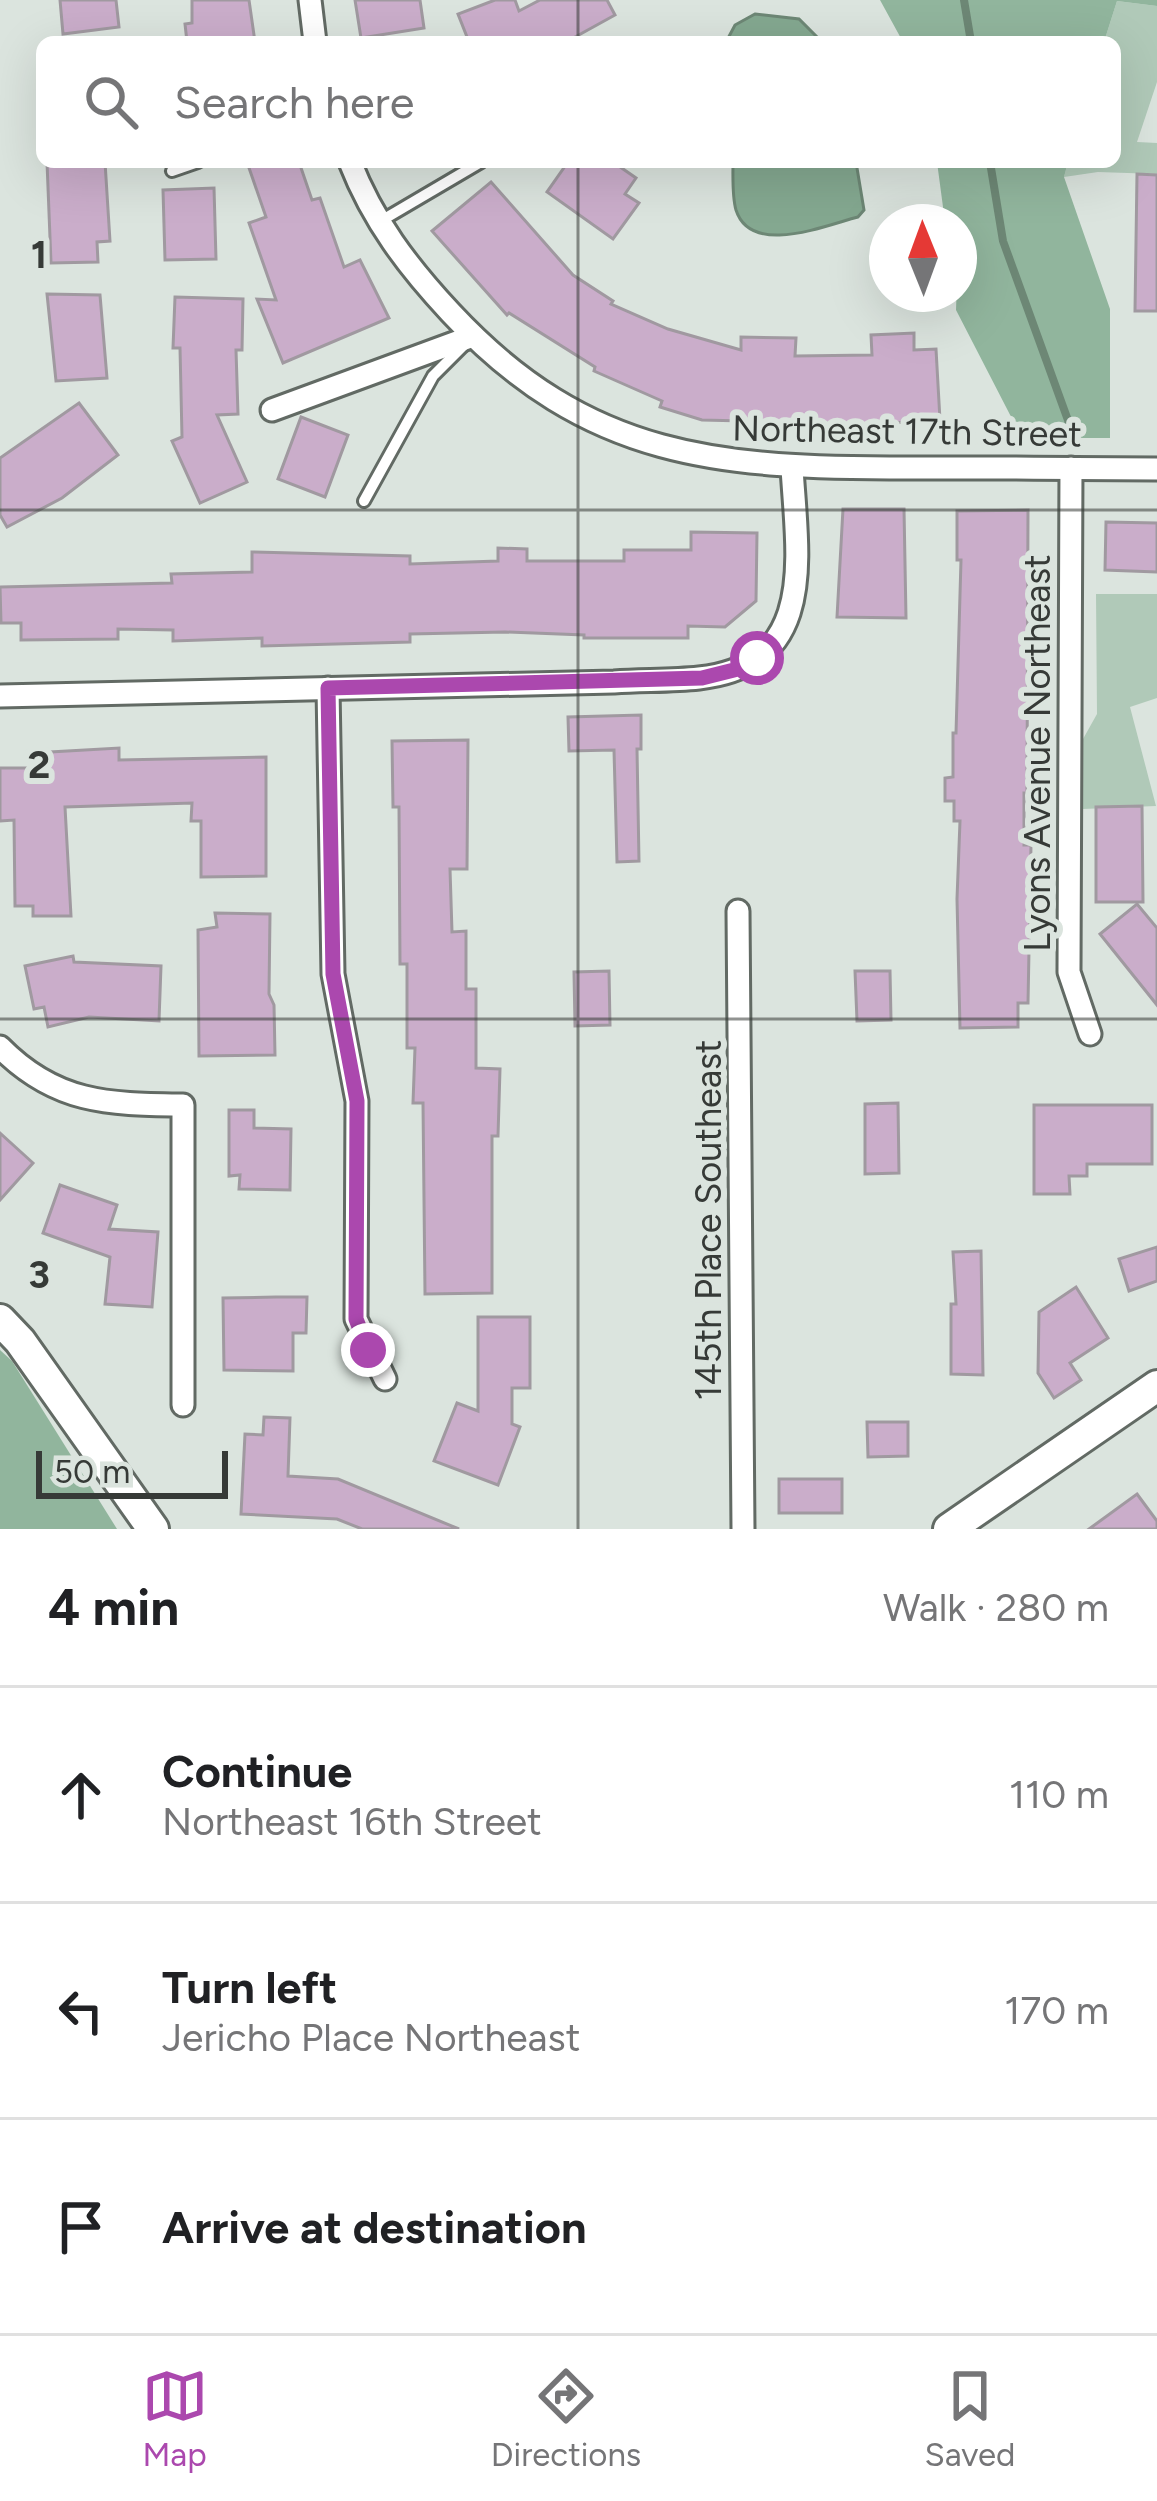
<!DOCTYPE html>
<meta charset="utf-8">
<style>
:root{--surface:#fff;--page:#f2f2f2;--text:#202124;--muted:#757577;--line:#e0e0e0;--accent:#ab48ae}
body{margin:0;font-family:Figtree,sans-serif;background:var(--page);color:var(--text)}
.compass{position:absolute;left:869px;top:204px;width:108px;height:108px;border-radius:50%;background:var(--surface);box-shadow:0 12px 48px #0002;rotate:359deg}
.scale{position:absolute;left:36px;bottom:30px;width:192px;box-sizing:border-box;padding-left:12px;border:6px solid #363a37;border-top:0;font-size:33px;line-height:42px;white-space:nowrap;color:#363a37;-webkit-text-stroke:9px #dbe4de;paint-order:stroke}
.stop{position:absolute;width:36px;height:36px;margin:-27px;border:9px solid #ab48ae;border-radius:50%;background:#fff}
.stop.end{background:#ab48ae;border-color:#fff;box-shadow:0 3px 12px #0008}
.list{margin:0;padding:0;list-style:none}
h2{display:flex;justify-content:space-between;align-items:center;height:156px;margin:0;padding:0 48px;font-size:51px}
h2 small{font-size:39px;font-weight:400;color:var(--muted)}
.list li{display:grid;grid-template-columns:78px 1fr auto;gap:36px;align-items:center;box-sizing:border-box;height:216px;padding:0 48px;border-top:3px solid var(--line)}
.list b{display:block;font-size:45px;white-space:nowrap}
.list p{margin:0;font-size:39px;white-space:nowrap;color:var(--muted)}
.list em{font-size:39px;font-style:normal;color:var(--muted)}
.icon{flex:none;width:66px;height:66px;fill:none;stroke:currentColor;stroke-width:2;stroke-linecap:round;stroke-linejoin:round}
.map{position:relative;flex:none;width:1157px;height:1529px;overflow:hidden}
.search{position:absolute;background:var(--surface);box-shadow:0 12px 48px #0002;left:36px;right:36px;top:36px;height:132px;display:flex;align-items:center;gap:30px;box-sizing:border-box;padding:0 42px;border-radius:18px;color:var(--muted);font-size:45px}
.sheet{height:804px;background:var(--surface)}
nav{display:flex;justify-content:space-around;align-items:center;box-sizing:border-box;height:168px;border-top:3px solid var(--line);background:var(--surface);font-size:33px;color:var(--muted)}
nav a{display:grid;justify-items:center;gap:6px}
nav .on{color:var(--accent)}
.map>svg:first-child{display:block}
.green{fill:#b0c9b8}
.forest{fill:#91b59d}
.water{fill:#84a890;stroke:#6d8775;stroke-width:3}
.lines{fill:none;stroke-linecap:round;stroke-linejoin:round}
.stream{stroke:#6d8775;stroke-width:8}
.building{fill:#caadca;stroke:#a099a0;stroke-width:3}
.service-casing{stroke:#626a64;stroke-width:16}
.minor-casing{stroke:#626a64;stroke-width:27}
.secondary-casing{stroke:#626a64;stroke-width:36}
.service{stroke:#fff;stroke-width:10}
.minor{stroke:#fff;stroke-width:21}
.secondary{stroke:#fff;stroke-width:30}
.route{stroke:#ab48ae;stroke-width:15}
.grid{fill:none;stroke:#363a37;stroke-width:3;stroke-opacity:0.55}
.labels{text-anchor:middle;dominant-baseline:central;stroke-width:12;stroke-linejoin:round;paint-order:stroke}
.street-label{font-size:36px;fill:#363a37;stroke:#dbe4de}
.grid-label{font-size:39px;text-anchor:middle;font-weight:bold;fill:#363a37;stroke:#dbe4de;stroke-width:12;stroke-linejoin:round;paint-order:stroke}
</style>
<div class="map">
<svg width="1157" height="1529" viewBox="0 0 1157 1529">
<rect width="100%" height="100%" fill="#dbe4de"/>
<g class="green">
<path d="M1117 1 1157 6V82L1137 142 1157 143V174L1098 172 1064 177 1068 162H1115V42H1104Z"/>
<path d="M1096 594H1157V698L1130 707 1156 806 1083 809V739L1097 714Z"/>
</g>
<g class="forest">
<path d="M880 0H1157V6L1117 1 1104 42H903Z"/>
<path d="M937 162H1068L1064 177 1110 309V438H1022L956 310 959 222H945Z"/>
<path d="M0 1350 12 1361 117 1529H0Z"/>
</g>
<g class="water">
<path d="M755 14 799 19 822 42H726L735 25Z"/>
<path d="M733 162H856L864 210 858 217C826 225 751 257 736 210 732 196 733 177 733 162Z"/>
</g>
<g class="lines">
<g class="stream">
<path d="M964 0 971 42"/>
<path d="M990 162 1003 241 1069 423"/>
</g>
</g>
<g class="building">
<path d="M60 0H116L119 27 63 34Z"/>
<path d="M192 0H249L255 42H187L185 24 192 23Z"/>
<path d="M355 0H420L424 28 361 38Z"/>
<path d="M495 0H515L519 11 540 0H607L615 15 566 42H469L458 14Z"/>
<path d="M47 162H105L110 241 97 242 98 262 51 263Z"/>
<path d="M247 162H299L312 200 320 198 344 267 360 260 389 318 283 363 257 299 276 300 249 223 266 217Z"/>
<path d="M568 162H613L636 178 625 194 639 203 613 239 547 192Z"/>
<path d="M1137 174 1157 175V311H1135Z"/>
<path d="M491 182 573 275 613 301 611 304 668 329 741 350V337L796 338 795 356 872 355 871 335 914 333V350L936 349 940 420 876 424 702 420 660 407 662 401 594 371 595 367 509 313 507 315 432 231Z"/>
<path d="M214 188 216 259 165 260 163 190Z"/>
<path d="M47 294 100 295 107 378 56 381Z"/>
<path d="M175 297 243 299 242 350H236L238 414 217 415 247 482 200 503 172 441 182 437 180 348H173Z"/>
<path d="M79 403 118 455 62 498 7 527 0 515V458Z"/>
<path d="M301 417 348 435 325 497 278 479Z"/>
<path d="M843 509H904L906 618 837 617Z"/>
<path d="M1028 510 1027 793H1024V845H1031L1028 1003H1018V1027L960 1028 957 899 960 821H954V801H945V778L953 777V733H956L961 560H957V511Z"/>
<path d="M1106 522 1157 523V572L1105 570Z"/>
<path d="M691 532 757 533 756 601 725 627 688 626V638H584V635L505 632 410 634V642L262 646V638L173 641V630L118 629V639L21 640V623H1L0 587 172 583 171 574 252 572V552L410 556V564L498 561V548L527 549V561H624V550H691Z"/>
<path d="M641 715V749H637L639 861 617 862 614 750 569 751 568 717Z"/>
<path d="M468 740 467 869H450L452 932 466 931V989H476V1068L500 1069 498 1136H492V1293L425 1294 423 1103H413L415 1048H407V964H400L399 807H393L392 741Z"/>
<path d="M119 748V760L266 757V876L201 877V821H191L192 803 65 807 71 916H33V906H15L14 820 0 821V768H33V753Z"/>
<path d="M1142 806 1143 902H1096V807Z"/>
<path d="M1137 904 1157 928V1005L1100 934Z"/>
<path d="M215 913 270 914 269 994 274 1005 275 1055 199 1056 198 930 217 927Z"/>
<path d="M73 956 74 962 161 966 159 1021 89 1017 48 1027 44 1007 34 1009 25 966Z"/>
<path d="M609 971 610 1025 575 1026 574 972Z"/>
<path d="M855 971H890L891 1020 857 1021Z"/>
<path d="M898 1103 899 1173 865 1174V1104Z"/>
<path d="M1034 1105H1152V1164H1087V1176H1069L1070 1194H1034Z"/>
<path d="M229 1110H254V1128L291 1129 290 1190 239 1189 240 1175 229 1176Z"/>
<path d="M0 1133 33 1163 0 1200Z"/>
<path d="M60 1185 117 1205 109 1229 158 1232 152 1307 105 1304 110 1257 43 1233Z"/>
<path d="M1157 1247V1281L1129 1291 1119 1259Z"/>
<path d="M981 1251 983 1375 951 1374V1304H956L953 1252Z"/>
<path d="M1076 1287 1108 1338 1070 1363 1081 1380 1054 1398 1038 1373 1039 1312Z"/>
<path d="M276 1297H307L306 1333H293V1371L224 1370 223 1298Z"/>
<path d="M478 1317H530V1388H512V1424L520 1427 498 1485 434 1461 457 1403 478 1411Z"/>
<path d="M264 1417 290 1418 288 1476 338 1479 459 1529H362L337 1519 241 1514 245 1434 263 1435Z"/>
<path d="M867 1422H908V1456L868 1457Z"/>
<rect x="779" y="1479" width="63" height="34"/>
<path d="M1137 1494 1157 1521V1529H1089Z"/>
</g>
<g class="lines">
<defs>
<g id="service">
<path d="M172 171 198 162"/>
<path d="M379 222 481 162"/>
<path d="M364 501 433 376 466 343"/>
</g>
<g id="minor">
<path d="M310 0 315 42"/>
<path d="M350 162C373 221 408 267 451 313 588 460 721 468 910 468 992 468 1075 468 1157 469"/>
<path d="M272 410 473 336"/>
<path d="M1071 468 1069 972 1090 1034"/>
<path d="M328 688 333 974 357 1101 356 1319 385 1379"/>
<path d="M0 696 614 682C642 680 671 681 699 678 819 665 797 555 792 468"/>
<path d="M738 911 743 1529"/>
<path d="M0 1047C56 1104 109 1104 183 1105V1405"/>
</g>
<g id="secondary">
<path d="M0 1320 20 1341 153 1529"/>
<path d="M949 1529 1157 1386"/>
</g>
</defs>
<use href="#service" class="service-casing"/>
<use href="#minor" class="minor-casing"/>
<use href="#secondary" class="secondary-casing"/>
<use href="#service" class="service"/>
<use href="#minor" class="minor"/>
<use href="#secondary" class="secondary"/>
</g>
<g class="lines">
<path class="route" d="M368 1350 356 1319 357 1101 333 974 328 688 702 678 734 670 757 658"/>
</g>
<path class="grid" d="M578 0V42M578 162V1529M0 510H1157M0 1019H1157"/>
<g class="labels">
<g class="street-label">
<text transform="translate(907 431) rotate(1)">Northeast 17th Street</text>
<text transform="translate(1037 753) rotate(-90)">Lyons Avenue Northeast</text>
<text transform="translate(708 1220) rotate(-90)">145th Place Southeast</text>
</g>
</g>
<g class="grid-label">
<text x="39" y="268">1</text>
<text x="39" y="778">2</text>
<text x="39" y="1288">3</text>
</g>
</svg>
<svg class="compass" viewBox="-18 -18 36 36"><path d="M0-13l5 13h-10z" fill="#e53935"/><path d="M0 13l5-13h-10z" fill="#757577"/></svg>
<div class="scale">50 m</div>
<div class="stop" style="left:757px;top:658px"></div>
<div class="stop end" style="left:368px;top:1350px"></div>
<div class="search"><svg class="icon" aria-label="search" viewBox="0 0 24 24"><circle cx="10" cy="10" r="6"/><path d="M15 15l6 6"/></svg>Search here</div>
</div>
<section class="sheet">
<h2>4 min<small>Walk · 280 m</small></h2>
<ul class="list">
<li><svg class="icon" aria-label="ahead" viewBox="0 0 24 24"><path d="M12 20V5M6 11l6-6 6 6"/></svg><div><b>Continue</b><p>Northeast 16th Street</p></div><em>110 m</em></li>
<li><svg class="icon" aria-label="left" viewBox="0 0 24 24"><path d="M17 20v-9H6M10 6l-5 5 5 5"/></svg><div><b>Turn left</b><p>Jericho Place Northeast</p></div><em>170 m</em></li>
<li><svg class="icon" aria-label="arrive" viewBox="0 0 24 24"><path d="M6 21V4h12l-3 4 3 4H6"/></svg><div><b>Arrive at destination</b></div></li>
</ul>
</section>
<nav>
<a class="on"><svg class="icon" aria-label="map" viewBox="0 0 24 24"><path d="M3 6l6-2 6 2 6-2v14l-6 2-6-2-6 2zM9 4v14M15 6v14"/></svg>Map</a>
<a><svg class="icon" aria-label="directions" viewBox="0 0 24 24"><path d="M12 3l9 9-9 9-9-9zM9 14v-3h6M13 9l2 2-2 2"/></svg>Directions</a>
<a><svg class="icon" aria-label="saved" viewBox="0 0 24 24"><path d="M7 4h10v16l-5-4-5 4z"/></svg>Saved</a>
</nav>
